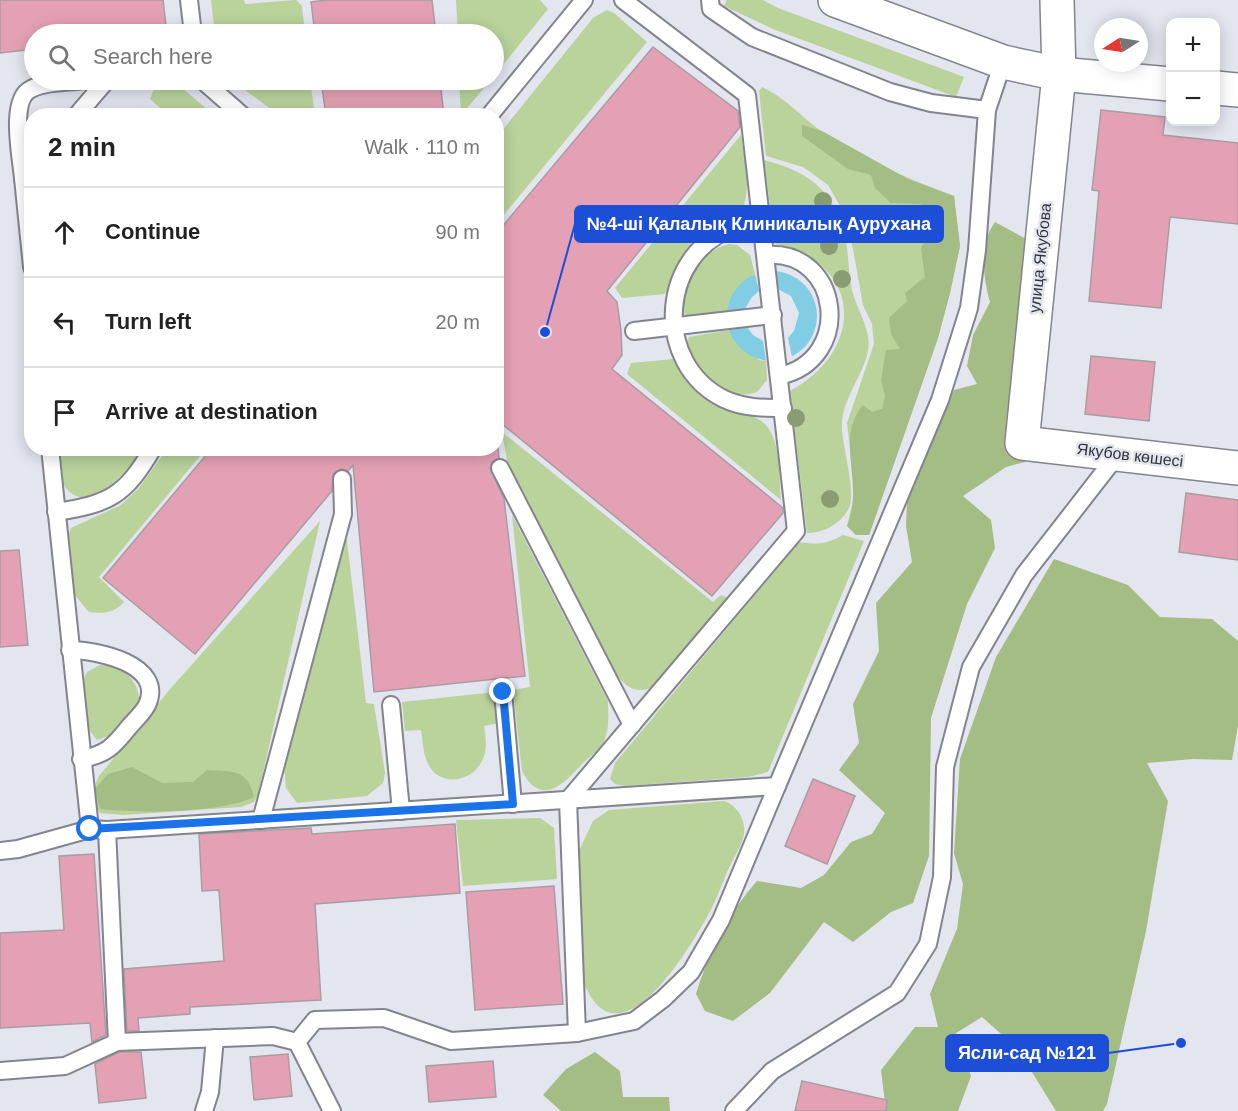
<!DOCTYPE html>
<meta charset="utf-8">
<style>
:root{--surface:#fff;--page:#f6f6f6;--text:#222;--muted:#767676;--line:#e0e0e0}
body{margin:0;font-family:Helvetica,sans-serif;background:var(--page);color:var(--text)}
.controls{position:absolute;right:18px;top:18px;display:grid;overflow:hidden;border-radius:12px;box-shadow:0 3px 15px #0003}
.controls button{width:54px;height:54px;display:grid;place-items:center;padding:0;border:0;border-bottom:2px solid var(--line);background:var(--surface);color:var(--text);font:30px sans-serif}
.compass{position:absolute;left:1094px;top:18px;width:54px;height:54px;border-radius:50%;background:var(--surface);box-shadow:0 3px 15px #0003;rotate:258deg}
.stop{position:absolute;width:18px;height:18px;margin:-14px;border:4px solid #1a73e8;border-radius:50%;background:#fff}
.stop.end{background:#1a73e8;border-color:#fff;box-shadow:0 2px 6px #0008}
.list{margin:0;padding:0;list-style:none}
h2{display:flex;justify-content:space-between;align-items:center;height:78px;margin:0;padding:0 24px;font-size:26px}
h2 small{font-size:20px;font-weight:400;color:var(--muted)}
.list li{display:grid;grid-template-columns:39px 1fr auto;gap:18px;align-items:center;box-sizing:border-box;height:90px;padding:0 24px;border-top:2px solid var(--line)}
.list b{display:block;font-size:22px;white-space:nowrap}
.list em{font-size:20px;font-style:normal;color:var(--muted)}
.icon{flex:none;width:33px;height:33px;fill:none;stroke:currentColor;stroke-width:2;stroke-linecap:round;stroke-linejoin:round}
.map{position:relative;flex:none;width:1238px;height:1111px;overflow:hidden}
.search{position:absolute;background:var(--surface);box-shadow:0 3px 15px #0003;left:24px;top:24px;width:480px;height:66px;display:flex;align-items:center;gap:15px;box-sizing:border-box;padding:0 21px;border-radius:33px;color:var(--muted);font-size:22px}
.panel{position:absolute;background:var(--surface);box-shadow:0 3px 15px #0003;left:24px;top:108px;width:480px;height:348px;border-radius:24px}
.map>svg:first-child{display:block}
.green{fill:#b9d39b}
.forest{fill:#a3bd85}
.water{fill:#80cde4}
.pier{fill:#e3e5ef}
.building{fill:#e4a1b5;stroke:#a89da0;stroke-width:1.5}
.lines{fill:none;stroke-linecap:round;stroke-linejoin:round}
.service-casing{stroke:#83848d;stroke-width:20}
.minor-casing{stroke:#83848d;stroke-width:36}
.secondary-casing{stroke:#83848d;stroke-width:36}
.service{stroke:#fff;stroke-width:16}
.minor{stroke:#fff;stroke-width:33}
.secondary{stroke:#fff;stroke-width:33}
.tree{fill:#8a9c71}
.route{stroke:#1a73e8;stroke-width:8}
.labels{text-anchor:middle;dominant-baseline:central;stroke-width:5;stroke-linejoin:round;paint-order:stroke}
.street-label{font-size:16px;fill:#333438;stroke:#e3e5ef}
.leader{fill:none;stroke:#1d4ed8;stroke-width:2}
.callout-dot{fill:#1d4ed8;stroke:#e3e5ef;stroke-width:2}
.callout{fill:#1d4ed8;stroke:#1d4ed8;stroke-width:2}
.callout-label{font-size:18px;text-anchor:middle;font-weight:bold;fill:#fff}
</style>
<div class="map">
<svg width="1238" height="1111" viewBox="0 0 1238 1111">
<rect width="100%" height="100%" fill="#e3e5ef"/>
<g class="green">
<path d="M211 0H244L245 4 296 0 302 6 305 34H215Z"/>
<path d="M456 0H540L548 9 494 76V34H458Z"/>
<path d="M727 0H763L778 8 964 77 956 97 773 29 724 6Z"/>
<path d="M607 10 614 13 647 42 497 223V137L593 18Z"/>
<path d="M231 80H310L315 115H279Z"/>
<path d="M459 80H491L461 115Z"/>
<path d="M165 82 176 83 214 115H168L150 99 156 84Z"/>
<path d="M762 87C785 97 801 117 821 131 861 159 908 179 954 196L960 246 950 293 938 338 869 535H856L847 526 855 492 847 423 874 344 872 324 863 305 853 249 843 211 828 185 803 167 766 156 759 91Z"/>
<path d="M741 135C744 161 757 204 731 222 718 230 702 234 691 245 679 257 673 278 665 294L622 298 615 288Z"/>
<path d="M764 160C808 171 835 191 845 236 849 254 848 273 852 290 857 310 872 331 868 351 863 376 843 397 842 424 841 445 858 493 848 510 839 525 823 533 807 533L790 391C865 350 864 264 775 244Z"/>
<path d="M729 244 737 245 750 255 755 274C742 281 728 296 728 312L687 316 681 310C687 280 698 252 729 244Z"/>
<path d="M729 330 759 360 766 361 767 380 757 392C723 403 699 372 687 344L689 337Z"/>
<path d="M674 359C685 373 695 392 710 401 723 410 739 411 754 417 783 428 778 473 781 500L627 374 631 363Z"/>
<path d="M502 432 713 602 721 595 728 598 655 686C636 695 626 688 614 671L507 461Z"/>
<path d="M57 449H143C131 467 86 521 64 485 57 475 58 460 57 449Z"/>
<path d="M167 449H206L99 577 124 602C114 613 104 614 89 612L74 594 67 541 71 528 121 505 139 488Z"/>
<path d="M512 515 608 701C608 715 610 730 603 743 599 750 589 757 583 763 564 784 541 808 522 771L513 690 530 687Z"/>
<path d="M320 521 258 795 254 802 241 807 123 815 100 813C91 799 92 791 99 776L171 688Z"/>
<path d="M346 532 366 703 374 704 385 773 383 783 367 796 297 803 286 788 284 766Z"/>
<path d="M843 535 864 541 768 772 748 777 624 786 615 784 610 779 615 763 799 542C817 545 827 544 843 535Z"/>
<path d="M100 665C121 665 139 679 139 701L112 735 97 740 86 726 84 679 87 672Z"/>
<path d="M496 692 499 723 484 726C486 739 488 751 481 763 471 781 442 787 430 767 423 757 423 742 421 730L405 731 402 702Z"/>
<path d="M724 801C737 805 746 820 744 834 742 846 732 860 727 872 720 888 714 907 704 922 683 959 617 1065 584 983L577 855 593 821 609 810Z"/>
<path d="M540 818 554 828 557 879 463 886 456 820Z"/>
</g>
<g class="forest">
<path d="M802 125 822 131 908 179 954 196 960 246 950 293 938 338 869 535H856L847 526C865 483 834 440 863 405L872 412 882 409 885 396 881 380 886 350 900 349 891 334 889 318 907 301 905 293 925 277 921 248 930 231 921 204 891 203 875 188 871 175 848 169 802 136Z"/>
<path d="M995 222 1026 239 1016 337 1014 409 1025 462 1006 467 963 496 991 520 995 548 967 604 931 718 929 856 913 903 891 912 853 942 824 922 770 993 733 1021 705 1011 696 994C709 952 728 914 757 881L801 888 824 875 851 842 872 834 885 813 839 770 859 743 853 704 879 651 876 603 912 562 906 526 907 501 954 390 977 384 967 366 973 335 990 302C983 277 979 244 995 222Z"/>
<path d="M1054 559 1128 585 1160 617 1212 619 1238 641V726L1232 760 1193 759 1147 763 1168 801 1146 931 1107 1104 1103 1111H1056L1017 1048 982 1017 956 1033 971 1076 958 1111H886L881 1070 915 1027H938L930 994 957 929 963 884 954 853 960 759 996 657Z"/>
<path d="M132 767 162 783 193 782 207 770C233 772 247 768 254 797 216 814 141 813 100 809L95 789 108 774Z"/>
<path d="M595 1052 620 1071 623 1097H669L670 1111H561L543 1095 566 1069Z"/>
</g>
<circle class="water" cx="772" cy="316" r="45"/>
<path class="pier" d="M767 271 776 288 791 296 799 313 794 331 788 338 792 357 778 362 766 361 763 341 753 335 747 327 729 330 727 320 728 312 745 309 752 297 759 291 755 274Z"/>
<g class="building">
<path d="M0 0H163L167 34H34V49L0 53Z"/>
<path d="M327 0H432L436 34H315L311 2Z"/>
<path d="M653 47 738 111 740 127 607 291 617 302 621 330 622 355 612 369 783 508V513L712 596 496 419V234Z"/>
<path d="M321 80H440L444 116H326Z"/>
<path d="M1101 110 1165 117 1163 135 1238 143V224L1170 217 1161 308 1089 301 1099 191 1092 190Z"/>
<path d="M1091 356 1155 362 1149 421 1085 414Z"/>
<path d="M212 448H498L499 458 492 462 490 468 504 499 525 676 374 692 353 465 348 471 341 469 333 474 332 491 195 654 103 578Z"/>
<path d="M1186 493 1238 500V560L1179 552Z"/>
<path d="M19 550 28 645 0 647V551Z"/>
<path d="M813 779 855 796 827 864 785 846Z"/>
<path d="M455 824 460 893 315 904 321 1000 190 1007V1014L138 1018 139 1031H127L124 969 224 961 219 890 202 891 199 834 311 828 312 834Z"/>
<path d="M94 854 106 1035 92 1042 90 1023 0 1028V933L64 930 59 856Z"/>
<path d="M554 886 563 1004 475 1010 466 892Z"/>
<path d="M119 1052H141L146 1098 99 1103 95 1064Z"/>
<path d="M288 1054 292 1096 254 1100 250 1057Z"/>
<path d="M493 1061 496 1097 429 1102 426 1066Z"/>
<path d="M802 1081 887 1100 886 1111H795Z"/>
</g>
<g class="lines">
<defs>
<g id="service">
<path d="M189 0 193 34"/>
<path d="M710 0 711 9 752 37 890 92 931 103 987 110"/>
<path d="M202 80 243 116"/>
<path d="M76 116 107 80"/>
<path d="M489 116 584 0"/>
<path d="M29 171 23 178 32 267"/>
<path d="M23 178C21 157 9 99 31 89 47 81 70 82 87 80"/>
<path d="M762 224C754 225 746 224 739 226 659 249 651 363 724 399 743 408 763 408 783 408"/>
<path d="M766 255C841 249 855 360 779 376"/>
<path d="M634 331 773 315"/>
<path d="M50 448 90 829 107 830 777 786 940 400 969 308 977 250 987 110 1003 62"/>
<path d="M500 468 632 725"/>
<path d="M56 512C109 504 125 496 153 448"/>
<path d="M70 650C96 650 166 664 147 705 143 713 135 720 129 727 114 746 106 755 81 759"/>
<path d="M503 692 513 804"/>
<path d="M391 705 401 811"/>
<path d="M261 820 343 514 342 479"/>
<path d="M107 830 117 1042"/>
<path d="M0 851 18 849 90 829"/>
<path d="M577 1033 568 800 796 531 747 95 623 0"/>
<path d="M297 1042 315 1020 384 1018 451 1041 577 1033 634 1021 663 999 691 972 721 920 777 786"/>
<path d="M0 1071 65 1066 117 1042 273 1036 297 1042 332 1111"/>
<path d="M204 1111 210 1092 215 1038"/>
<path d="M734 1111 772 1071 897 993 928 944 942 877 945 767 971 667 1024 575 1118 454"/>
</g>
<path id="minor" d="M1057 0 1059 74 1022 443 1238 468"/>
<g id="secondary">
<path d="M835 0 1003 62 1059 74 1170 84"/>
<path d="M1216 88 1238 90"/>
</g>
</defs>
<use href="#service" class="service-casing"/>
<use href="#minor" class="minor-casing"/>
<use href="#secondary" class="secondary-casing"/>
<use href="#service" class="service"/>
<use href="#minor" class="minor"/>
<use href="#secondary" class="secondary"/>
</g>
<g class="tree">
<circle cx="823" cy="201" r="9"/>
<circle cx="829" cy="246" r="9"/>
<circle cx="842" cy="279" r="9"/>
<circle cx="796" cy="418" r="9"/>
<circle cx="830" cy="499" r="9"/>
</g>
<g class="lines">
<path class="route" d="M90 829 513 804 503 692"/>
</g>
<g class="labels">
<g class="street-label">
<text transform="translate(1040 258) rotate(-84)">улица Якубова</text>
<text transform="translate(1130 455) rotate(7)">Якубов көшесі</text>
</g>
</g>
<path class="leader" d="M545 332L575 224M1181 1043L1108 1053"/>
<g class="callout-dot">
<circle cx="545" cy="332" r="6"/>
<circle cx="1181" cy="1043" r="6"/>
</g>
<g class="callout">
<rect x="575" y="206" width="368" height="36" rx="6"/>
<rect x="946" y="1035" width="162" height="36" rx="6"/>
</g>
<g class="callout-label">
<text x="759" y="230">№4-ші Қалалық Клиникалық Аурухана</text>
<text x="1027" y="1059">Ясли-сад №121</text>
</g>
</svg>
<div class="controls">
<button>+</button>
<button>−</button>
</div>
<svg class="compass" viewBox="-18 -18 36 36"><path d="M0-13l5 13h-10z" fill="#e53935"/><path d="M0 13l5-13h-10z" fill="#767676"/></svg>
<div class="stop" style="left:90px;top:829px"></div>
<div class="stop end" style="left:503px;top:692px"></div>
<div class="search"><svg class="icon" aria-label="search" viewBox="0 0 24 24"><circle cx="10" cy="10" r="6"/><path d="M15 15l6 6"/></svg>Search here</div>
<section class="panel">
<h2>2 min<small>Walk · 110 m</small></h2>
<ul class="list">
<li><svg class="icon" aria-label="ahead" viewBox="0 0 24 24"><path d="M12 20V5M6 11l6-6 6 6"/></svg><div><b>Continue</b></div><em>90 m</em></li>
<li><svg class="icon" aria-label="left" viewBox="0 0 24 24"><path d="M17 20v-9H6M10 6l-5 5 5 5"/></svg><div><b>Turn left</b></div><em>20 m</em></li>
<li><svg class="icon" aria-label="arrive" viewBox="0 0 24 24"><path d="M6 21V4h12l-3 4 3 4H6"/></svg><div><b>Arrive at destination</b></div></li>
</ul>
</section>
</div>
